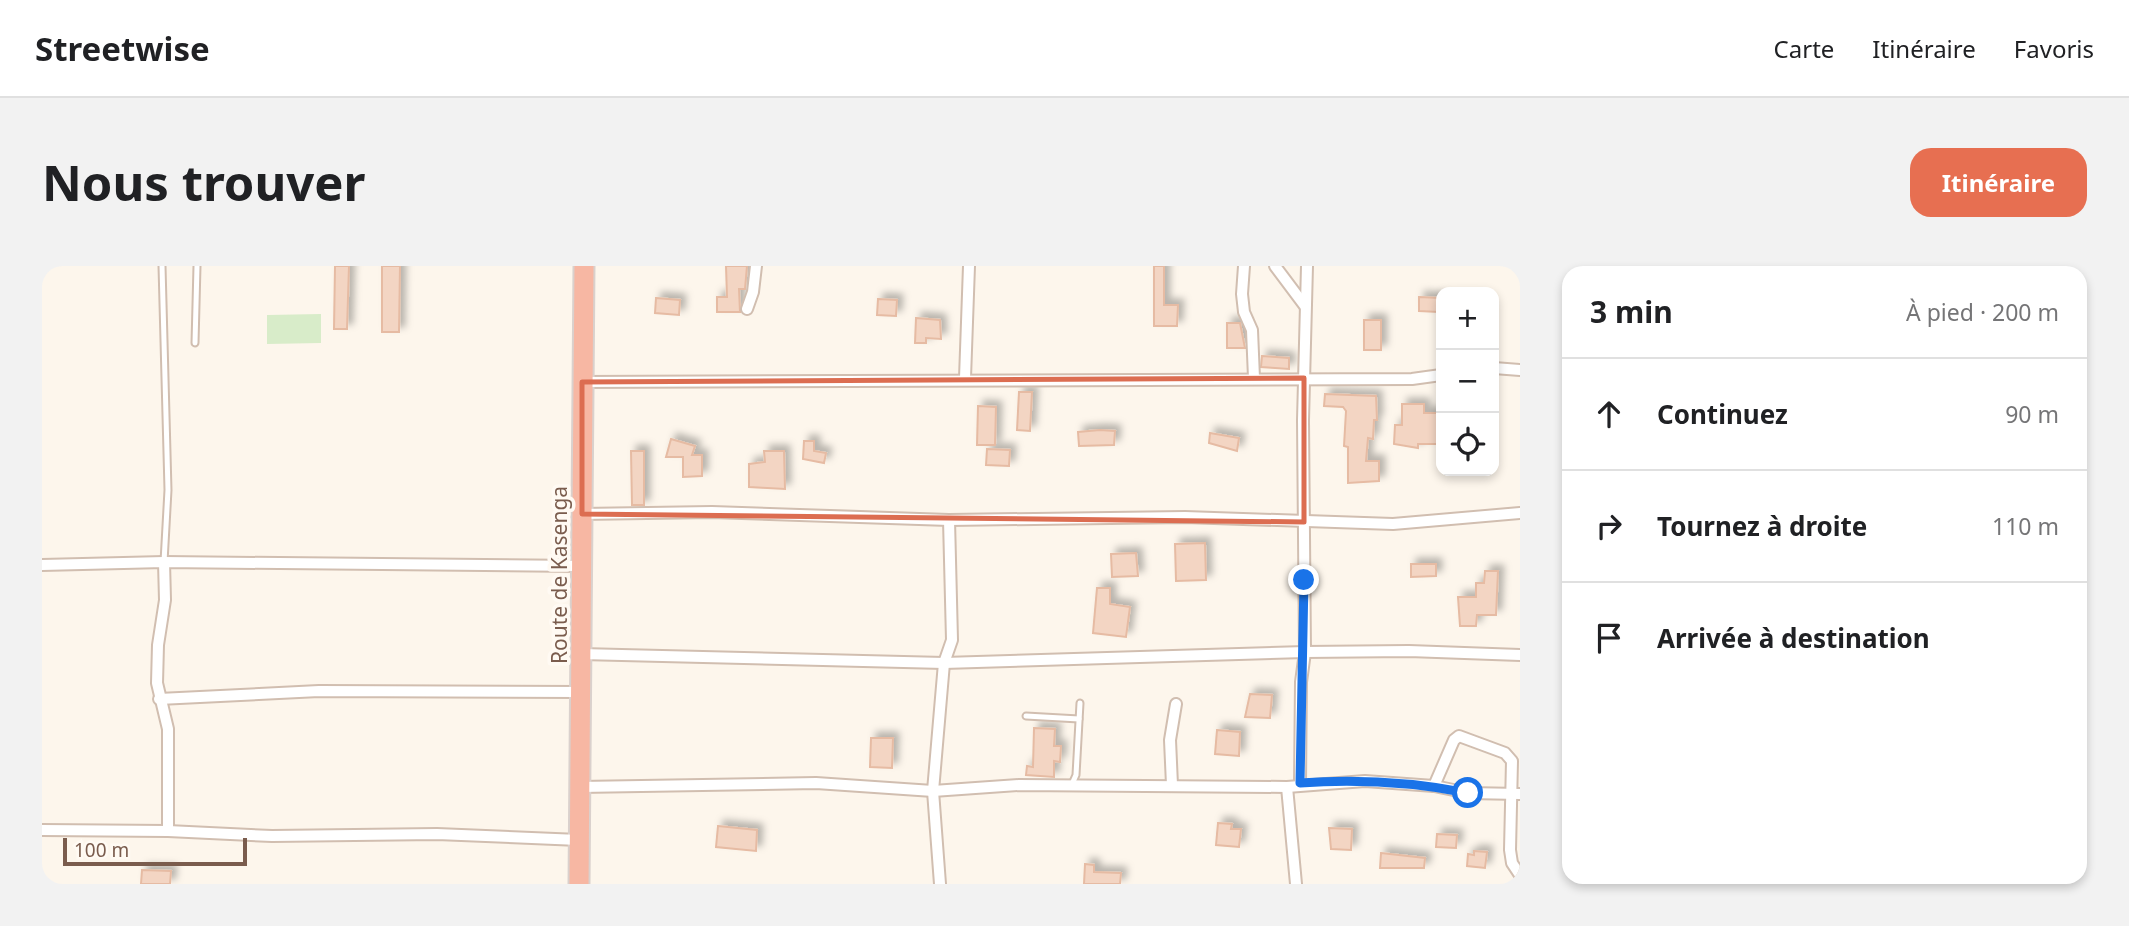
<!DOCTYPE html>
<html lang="fr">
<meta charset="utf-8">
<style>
:root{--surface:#fff;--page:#f2f2f2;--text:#202124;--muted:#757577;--line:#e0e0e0;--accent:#e76f51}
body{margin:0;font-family:"Noto Sans",sans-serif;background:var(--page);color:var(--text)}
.controls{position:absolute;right:21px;top:21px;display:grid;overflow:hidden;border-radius:14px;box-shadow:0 4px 10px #0003}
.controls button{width:63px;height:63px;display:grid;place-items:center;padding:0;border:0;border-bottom:2px solid var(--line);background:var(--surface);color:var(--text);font:35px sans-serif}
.scale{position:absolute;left:21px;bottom:18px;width:184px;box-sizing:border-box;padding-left:7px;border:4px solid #7a5c4d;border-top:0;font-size:19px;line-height:24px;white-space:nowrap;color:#7a5c4d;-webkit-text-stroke:5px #fffaf3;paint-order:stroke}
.stop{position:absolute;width:21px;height:21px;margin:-16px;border:5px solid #1a73e8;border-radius:50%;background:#fff}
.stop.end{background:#1a73e8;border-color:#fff;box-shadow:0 2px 7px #0008}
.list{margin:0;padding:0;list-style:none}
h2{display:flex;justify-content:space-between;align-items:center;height:91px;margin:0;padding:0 28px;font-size:30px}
h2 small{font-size:23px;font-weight:400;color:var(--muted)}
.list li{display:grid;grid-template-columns:46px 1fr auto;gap:21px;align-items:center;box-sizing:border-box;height:112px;padding:0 28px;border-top:2px solid var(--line)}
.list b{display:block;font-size:26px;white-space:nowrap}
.list em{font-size:23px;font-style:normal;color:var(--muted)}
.icon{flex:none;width:38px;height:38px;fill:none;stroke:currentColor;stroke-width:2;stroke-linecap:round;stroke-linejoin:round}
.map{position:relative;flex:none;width:1478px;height:618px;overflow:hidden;border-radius:21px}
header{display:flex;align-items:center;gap:42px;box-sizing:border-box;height:98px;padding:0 35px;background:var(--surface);border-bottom:2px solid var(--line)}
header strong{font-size:33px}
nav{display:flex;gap:38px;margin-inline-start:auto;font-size:24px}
.intro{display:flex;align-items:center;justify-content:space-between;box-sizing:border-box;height:168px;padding:0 42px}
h1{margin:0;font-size:49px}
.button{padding:18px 32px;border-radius:21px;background:var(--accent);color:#fff;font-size:24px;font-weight:700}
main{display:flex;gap:42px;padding:0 42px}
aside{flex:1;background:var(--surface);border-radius:21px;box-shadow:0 4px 10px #0003}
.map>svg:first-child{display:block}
.grass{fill:#d8ecc9}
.building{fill:#f3d5c3;stroke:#e6bba3;stroke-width:2;filter:url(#shadow)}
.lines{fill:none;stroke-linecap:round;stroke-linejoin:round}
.lane-casing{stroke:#d1beb0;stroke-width:9}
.street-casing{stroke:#d1beb0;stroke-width:14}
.highway-casing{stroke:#dad1cd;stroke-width:23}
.lane{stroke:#fff;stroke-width:5}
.street{stroke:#fff;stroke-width:10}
.highway{stroke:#f7b7a3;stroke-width:19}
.route{stroke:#1a73e8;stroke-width:9}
.marked{fill:none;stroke:#dc6d51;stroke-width:5;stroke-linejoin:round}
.labels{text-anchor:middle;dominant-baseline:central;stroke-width:7;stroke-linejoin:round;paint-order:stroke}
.street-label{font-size:21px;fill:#7a5c4d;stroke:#fffaf3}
</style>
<header>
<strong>Streetwise</strong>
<nav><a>Carte</a><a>Itinéraire</a><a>Favoris</a></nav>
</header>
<div class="intro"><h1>Nous trouver</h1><a class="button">Itinéraire</a></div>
<main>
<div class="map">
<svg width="1478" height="618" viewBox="0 0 1478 618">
<defs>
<filter id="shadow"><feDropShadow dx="5.5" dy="-5.5" stdDeviation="3.5" flood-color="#0004"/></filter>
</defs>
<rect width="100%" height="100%" fill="#fdf6ec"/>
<path class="grass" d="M279 48V77L225 78V49Z"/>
<g class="building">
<path d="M293 0H307L305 63H292Z"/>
<path d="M340 0H358L357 66H340Z"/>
<path d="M684 0H705L703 23H697L698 46H675V31H685Z"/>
<path d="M1112 0H1122V39H1136L1135 60H1112Z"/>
<path d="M1377 31 1398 32 1397 46 1377 45Z"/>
<path d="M614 32 638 34 637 49 613 47Z"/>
<path d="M836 33 855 34 854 50 835 49Z"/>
<path d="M874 52 898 54 899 73 884 72V77H873Z"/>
<rect x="1322" y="54" width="17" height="30"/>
<path d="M1185 57H1198L1203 82H1185Z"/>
<path d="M1220 90 1247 92V103L1219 101Z"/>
<path d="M977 126H990L988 165 975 164Z"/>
<path d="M1283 128 1334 130 1335 154H1332L1331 173 1326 172 1324 195H1337V215L1306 217V181L1302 180 1304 145 1301 141 1282 140Z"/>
<path d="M1360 138H1382V147H1397V178H1376V182L1352 178 1353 159H1360Z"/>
<path d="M936 140 954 141 953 179H935Z"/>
<path d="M1058 164 1073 165 1072 179 1037 180 1036 166Z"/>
<path d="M1168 167 1197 172 1195 185 1167 177Z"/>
<path d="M629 173 653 180 650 189H660V210L641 211V191H624Z"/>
<path d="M762 175H772V185L784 187 782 197 761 193Z"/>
<path d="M945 183 968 184 967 200 944 199Z"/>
<path d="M589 185H602V239H590Z"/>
<path d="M722 185H742L743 223 707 221V198L723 196Z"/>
<path d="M1163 277 1164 314 1134 315 1133 278Z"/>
<path d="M1094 287 1096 310 1070 311 1069 288Z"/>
<path d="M1369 298H1394V310L1369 311Z"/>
<path d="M1443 305H1456L1454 349H1435L1434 360H1418L1416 331H1434V317H1442Z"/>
<path d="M1055 322H1068V338L1088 341 1084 371 1051 367Z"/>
<path d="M1208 428 1230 429 1228 452 1203 451Z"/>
<path d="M992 462 1013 463 1012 480H1019L1018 496 1012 495V511L984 509 985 500 991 501Z"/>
<path d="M1175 464 1198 466 1197 490 1173 488Z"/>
<path d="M829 472H851L850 502 828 501Z"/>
<path d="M1176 557 1190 558 1189 563H1199L1197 581 1174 579Z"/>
<path d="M676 560 715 564 714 585 674 581Z"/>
<path d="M1287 562 1310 563 1309 584 1289 583Z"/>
<path d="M1395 568 1415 569 1414 582 1394 581Z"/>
<path d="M1432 585 1445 586 1443 602 1425 600 1426 588 1432 589Z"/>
<path d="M1339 587 1383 592 1382 602H1338Z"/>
<path d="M1043 598 1052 599V606L1079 607 1078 618H1042Z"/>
<path d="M100 604 129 605 128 618H99Z"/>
</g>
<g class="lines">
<defs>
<g id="lane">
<path d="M120 0 126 224 122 296"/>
<path d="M153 77 155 0"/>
<path d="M984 450 1037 453"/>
<path d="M1030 518 1034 509 1038 437"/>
</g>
<g id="street">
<path d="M1202 0 1200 28 1202 46 1210 64 1212 112"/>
<path d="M1233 0 1263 40"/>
<path d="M1265 0 1261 154 1263 386 1367 385 1478 389"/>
<path d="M705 43 711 26 714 0"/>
<path d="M1452 102 1478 104"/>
<path d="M923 112 927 0"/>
<path d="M540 116 1370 113 1399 109"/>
<path d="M540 248 670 246 907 254 1143 251 1351 258 1478 247"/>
<path d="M122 296 123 334 116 379 115 417 126 463V565"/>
<path d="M0 299 122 296 539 300"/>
<path d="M539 388 902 397 1263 386 1259 416 1258 517"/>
<path d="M117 433 277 425 539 426"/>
<path d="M1130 519 1128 474 1134 438"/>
<path d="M1392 520 1412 474 1417 470 1463 487 1470 495 1468 584 1470 597 1478 609"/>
<path d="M538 521 774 517 891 525 977 519 1245 521 1323 515 1392 520 1426 527 1478 528"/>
<path d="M1245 521 1254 618"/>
<path d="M0 564 126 565 230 570 395 568 537 574"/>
<path d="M898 618 891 525 902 397 910 374 907 254"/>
</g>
<path id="highway" d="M537 618 542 0"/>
</defs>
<use href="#lane" class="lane-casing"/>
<use href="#street" class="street-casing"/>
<use href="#highway" class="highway-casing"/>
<use href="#lane" class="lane"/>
<use href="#street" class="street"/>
<use href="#highway" class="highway"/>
</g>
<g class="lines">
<path class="route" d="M1262 314 1258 517C1315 513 1370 516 1426 527"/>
</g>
<path class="marked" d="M1262 112V256L540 248V116Z"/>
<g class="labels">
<g class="street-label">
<text transform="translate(517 309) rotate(-90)">Route de Kasenga</text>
</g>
</g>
</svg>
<div class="controls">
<button>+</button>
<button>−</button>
<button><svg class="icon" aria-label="locate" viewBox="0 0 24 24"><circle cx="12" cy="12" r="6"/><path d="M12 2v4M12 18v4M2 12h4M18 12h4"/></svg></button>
</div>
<div class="scale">100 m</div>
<div class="stop" style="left:1426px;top:527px"></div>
<div class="stop end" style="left:1262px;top:314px"></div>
</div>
<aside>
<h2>3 min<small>À pied · 200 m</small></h2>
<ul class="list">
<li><svg class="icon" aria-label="ahead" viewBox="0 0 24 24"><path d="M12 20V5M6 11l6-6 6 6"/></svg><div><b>Continuez</b></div><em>90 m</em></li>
<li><svg class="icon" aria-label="right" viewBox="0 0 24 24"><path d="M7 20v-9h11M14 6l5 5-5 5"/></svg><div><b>Tournez à droite</b></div><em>110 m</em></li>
<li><svg class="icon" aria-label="arrive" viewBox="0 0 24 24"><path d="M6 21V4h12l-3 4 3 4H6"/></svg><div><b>Arrivée à destination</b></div></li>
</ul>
</aside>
</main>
